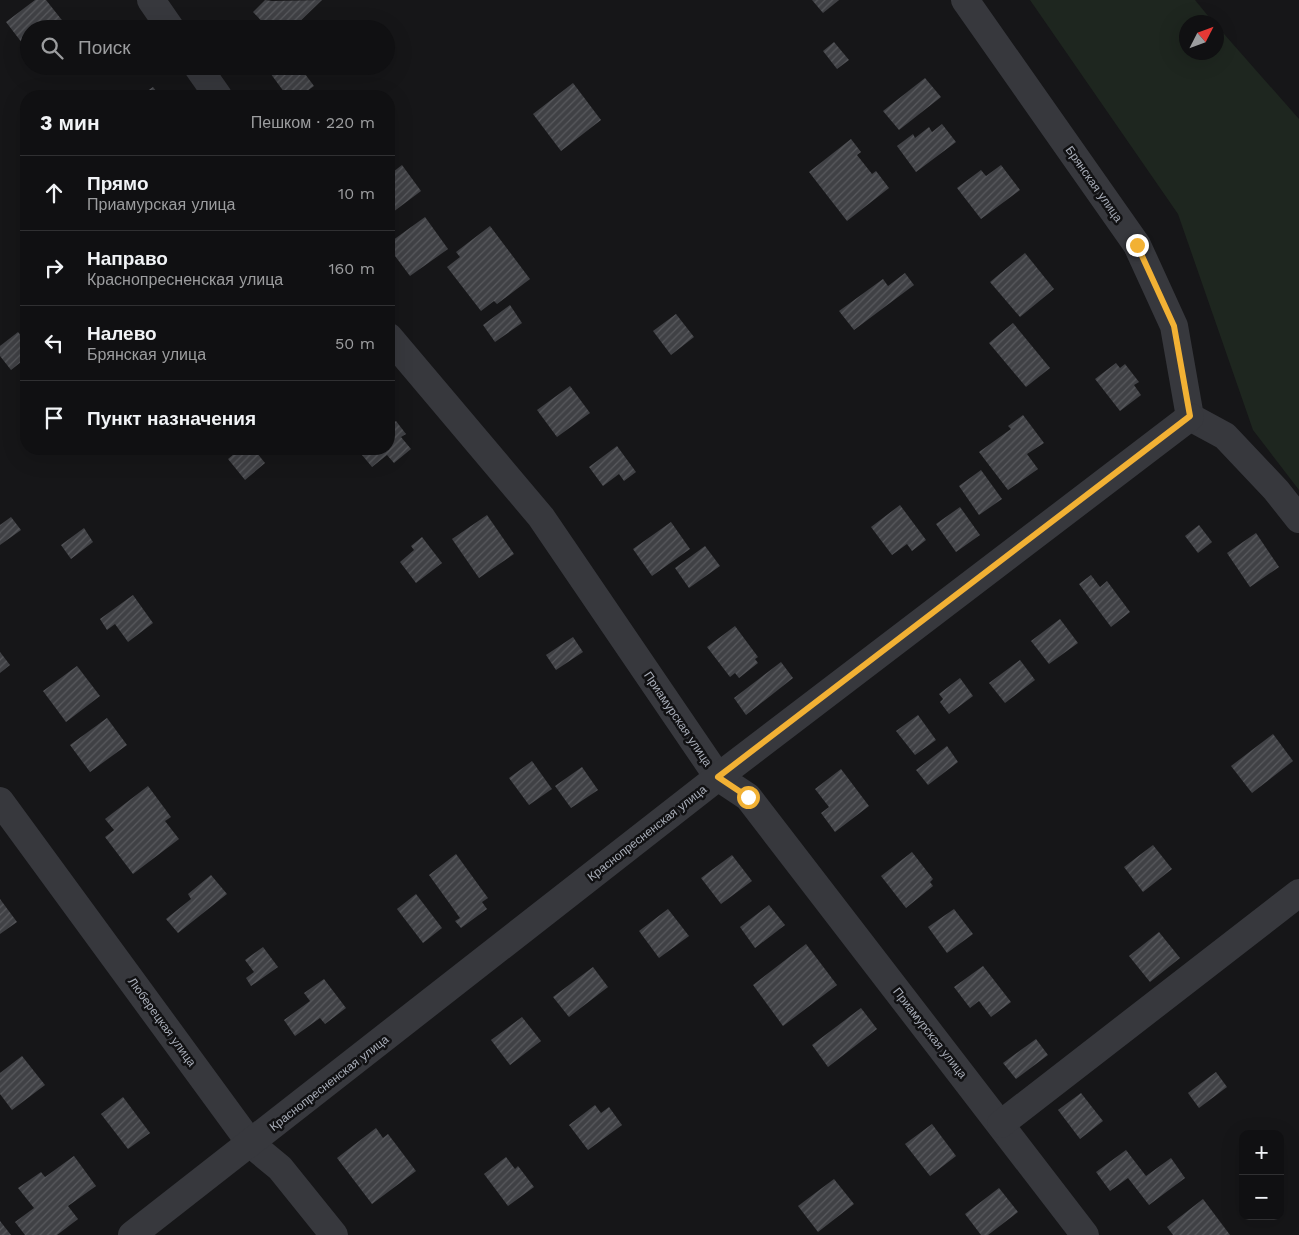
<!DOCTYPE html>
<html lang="ru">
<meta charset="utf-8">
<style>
:root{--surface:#101012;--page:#1e1e20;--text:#f1f3f6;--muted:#9c9d9f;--line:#303032}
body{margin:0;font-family:"Work Sans",sans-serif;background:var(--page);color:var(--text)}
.controls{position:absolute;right:15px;bottom:15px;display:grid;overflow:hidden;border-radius:10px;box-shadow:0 5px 20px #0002}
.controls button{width:45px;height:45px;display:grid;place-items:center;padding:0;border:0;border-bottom:1px solid var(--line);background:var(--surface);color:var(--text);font:25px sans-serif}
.compass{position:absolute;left:1179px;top:15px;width:45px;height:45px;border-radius:50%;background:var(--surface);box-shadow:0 5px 20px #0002;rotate:48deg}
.stop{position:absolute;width:15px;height:15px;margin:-11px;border:4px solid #f2b134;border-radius:50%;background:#fff}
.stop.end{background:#f2b134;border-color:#fff;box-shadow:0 1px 5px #0008}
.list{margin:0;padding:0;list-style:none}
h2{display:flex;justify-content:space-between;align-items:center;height:65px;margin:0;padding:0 20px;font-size:21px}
h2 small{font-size:16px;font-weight:400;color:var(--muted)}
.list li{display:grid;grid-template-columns:32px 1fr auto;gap:15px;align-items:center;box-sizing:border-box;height:75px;padding:0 20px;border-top:1px solid var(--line)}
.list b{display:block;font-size:19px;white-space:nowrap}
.list p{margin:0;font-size:16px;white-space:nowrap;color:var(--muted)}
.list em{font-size:16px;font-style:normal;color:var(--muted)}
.icon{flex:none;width:28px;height:28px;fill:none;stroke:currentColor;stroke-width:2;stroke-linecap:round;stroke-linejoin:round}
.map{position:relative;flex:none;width:1299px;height:1235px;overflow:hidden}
.search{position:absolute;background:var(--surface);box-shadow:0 5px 20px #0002;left:20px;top:20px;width:375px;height:55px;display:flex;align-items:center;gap:12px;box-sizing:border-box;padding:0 18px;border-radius:28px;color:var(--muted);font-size:19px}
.panel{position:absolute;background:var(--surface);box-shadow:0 5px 20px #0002;left:20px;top:90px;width:375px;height:365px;border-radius:20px}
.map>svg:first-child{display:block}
.garden{fill:#1e261f}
.building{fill:url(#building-hatch)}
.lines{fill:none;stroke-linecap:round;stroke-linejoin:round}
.minor{stroke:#37383d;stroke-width:28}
.route{stroke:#f2b134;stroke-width:6}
.labels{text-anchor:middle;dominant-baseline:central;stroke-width:5;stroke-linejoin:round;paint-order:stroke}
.street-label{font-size:12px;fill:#a8adb8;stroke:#111113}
</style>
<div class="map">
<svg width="1299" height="1235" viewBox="0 0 1299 1235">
<defs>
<pattern id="building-hatch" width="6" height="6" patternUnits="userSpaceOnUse" patternTransform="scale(1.25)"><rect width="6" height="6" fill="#404145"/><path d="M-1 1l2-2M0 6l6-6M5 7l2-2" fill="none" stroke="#595a5e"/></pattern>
</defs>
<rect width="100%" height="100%" fill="#161618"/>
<path class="garden" d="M1030 0H1195L1213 22H1186V52H1216L1217 26 1299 119V490L1253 430 1178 214Z"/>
<g class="building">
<path d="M35 0H46L65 24 58 29H29V52L6 22Z"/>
<path d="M265 0 272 1 322 0 292 29H269L253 12Z"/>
<path d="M812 0H839L823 13Z"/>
<path d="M834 42 849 60 837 69 823 51Z"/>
<path d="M98 66H113L104 73Z"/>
<path d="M265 66H299L314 86 300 96H287Z"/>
<path d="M925 78 941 97 899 130 883 111Z"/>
<path d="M573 83 601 120 561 151 533 114Z"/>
<path d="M153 87 160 96H140Z"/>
<path d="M942 124 956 142 916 172 897 146 913 134 915 138 929 127 932 132Z"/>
<path d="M851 139 861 152 857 155 872 174 876 171 889 188 847 221 809 172Z"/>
<path d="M402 165 421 191 389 215V175Z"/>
<path d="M1001 165 1020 190 981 219 957 188 981 170 986 176Z"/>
<path d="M425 217 448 249 410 276 389 248V243Z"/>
<path d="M490 226 530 279 497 304 494 301 481 311 447 267 460 257 456 252Z"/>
<path d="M1025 253 1054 289 1020 317 990 282Z"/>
<path d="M905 273 914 285 854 330 839 311 883 279 888 286Z"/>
<path d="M510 305 522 323 495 342 483 325Z"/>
<path d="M676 314 694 337 671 355 653 331Z"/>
<path d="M1013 323 1050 368 1026 387 989 343Z"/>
<path d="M18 332 26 342V358L11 370 0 356V346Z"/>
<path d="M1116 363 1120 368 1125 364 1139 382 1134 385 1141 395 1120 411 1095 379Z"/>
<path d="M570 386 590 413 557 437 537 410Z"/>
<path d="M1023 415 1044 443 1027 454 1038 469 1008 490 979 452 1011 429 1008 426Z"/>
<path d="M389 421 392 424 396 421 406 434 401 437 411 449 394 463 387 455 372 467 357 449H389Z"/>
<path d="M617 446 636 472 624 481 619 474 603 486 589 467Z"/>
<path d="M240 449H263L257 453 265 463 245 480 228 459Z"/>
<path d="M981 470 1002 499 979 515 959 486Z"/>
<path d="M900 505 926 540 912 551 907 544 892 555 871 527Z"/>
<path d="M960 507 980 535 956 552 936 524Z"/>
<path d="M487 515 514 554 479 578 452 539Z"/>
<path d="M11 517 21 530 0 545V525Z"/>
<path d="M671 522 690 549 652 576 633 549Z"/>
<path d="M1199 525 1212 542 1198 553 1185 536Z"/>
<path d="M84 528 93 542 71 559 61 545Z"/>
<path d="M1256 533 1279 567 1250 587 1227 553Z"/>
<path d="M422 537 442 563 416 583 400 562 414 550 411 546Z"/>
<path d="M705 546 720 566 689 588 675 568Z"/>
<path d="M1091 575 1100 587 1107 581 1130 612 1111 627 1079 584Z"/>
<path d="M133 595 153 623 128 642 115 624 107 630 100 619Z"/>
<path d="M1060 619 1078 643 1049 664 1031 641Z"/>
<path d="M735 626 758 657 755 659 758 663 739 678 735 673 730 677 707 647Z"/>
<path d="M573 637 583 652 556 670 546 655Z"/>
<path d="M0 652 10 665 0 673Z"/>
<path d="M1020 660 1035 680 1005 703 989 683Z"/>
<path d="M781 662 793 678 746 715 734 698Z"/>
<path d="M77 666 100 696 66 722 43 691Z"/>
<path d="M960 678 973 696 949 714 940 702 943 699 939 694Z"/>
<path d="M918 715 936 740 915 755 896 731Z"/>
<path d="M107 718 127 745 90 772 70 745Z"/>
<path d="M1273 734 1293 761 1252 793 1231 766Z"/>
<path d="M947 746 958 762 928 785 916 770Z"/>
<path d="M532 761 552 789 529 805 509 778Z"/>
<path d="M582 767 598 790 571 808 555 786Z"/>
<path d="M841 769 869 806 835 832 821 813 829 807 815 789Z"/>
<path d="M148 786 171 817 165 821 179 839 133 874 105 837 114 830 105 819Z"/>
<path d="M1153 845 1172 869 1143 892 1124 867Z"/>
<path d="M912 852 933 879 930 882 933 886 906 908 881 876Z"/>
<path d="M456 854 488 898 482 902 487 909 461 928 455 921 460 918 429 875Z"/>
<path d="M732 855 752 881 721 904 701 878Z"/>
<path d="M211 875 227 894 178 933 166 919 191 899 188 894Z"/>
<path d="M416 894 442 928 423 943 397 909Z"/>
<path d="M0 899 17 922 0 934Z"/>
<path d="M769 905 785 925 755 948 740 927Z"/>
<path d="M668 909 689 936 659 958 639 931Z"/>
<path d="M954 909 973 934 947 953 928 927Z"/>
<path d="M1159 932 1180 958 1150 982 1129 956Z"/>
<path d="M806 944 837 985 783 1026 753 985Z"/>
<path d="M263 947 278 967 251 986 246 978 254 972 245 960Z"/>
<path d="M983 966 1011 1002 991 1017 979 1001 970 1008 954 987Z"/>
<path d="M593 967 608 987 569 1017 553 997Z"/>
<path d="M324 979 346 1008 325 1024 320 1018 295 1036 284 1020 310 1001 304 993Z"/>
<path d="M861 1008 877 1029 828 1067 812 1045Z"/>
<path d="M522 1017 541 1041 510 1065 491 1040Z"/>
<path d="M1036 1039 1048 1055 1016 1079 1003 1063Z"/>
<path d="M22 1056 45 1085 12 1110 0 1094V1073Z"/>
<path d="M1216 1072 1227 1087 1199 1108 1188 1093Z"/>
<path d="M1081 1093 1103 1121 1080 1139 1058 1110Z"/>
<path d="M123 1097 150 1133 128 1149 101 1114Z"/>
<path d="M595 1105 601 1113 609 1107 622 1125 588 1150 569 1125Z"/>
<path d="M932 1124 956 1156 930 1176 905 1144Z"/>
<path d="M376 1128 383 1138 388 1134 416 1171 372 1204 337 1158Z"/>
<path d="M1126 1150 1146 1176 1171 1158 1185 1178 1149 1205 1128 1178 1110 1191 1096 1172Z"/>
<path d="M74 1156 96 1186 68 1206 78 1219 57 1235H25L15 1222 34 1208 18 1188 41 1172 45 1177Z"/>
<path d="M506 1157 515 1169 518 1166 534 1187 508 1206 484 1174Z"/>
<path d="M834 1179 854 1204 818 1232 798 1206Z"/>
<path d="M999 1188 1018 1212 988 1235H981L965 1214Z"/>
<path d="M1203 1199 1230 1235H1173L1167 1227Z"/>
<path d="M0 1221 11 1235H0Z"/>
</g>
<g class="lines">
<g class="minor">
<path d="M151 0 171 29"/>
<path d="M965 0 1137 245 1174 326 1190 417"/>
<path d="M197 66 218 96"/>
<path d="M389 337 541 517 718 777 748 797 1085 1235"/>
<path d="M1190 417 1225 436 1276 490 1299 519"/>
<path d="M0 801 251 1144 280 1168 334 1235"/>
<path d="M1001 1124 1299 893"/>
<path d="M132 1235 718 777 1190 417"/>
</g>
</g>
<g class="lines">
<path class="route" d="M748 797 718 777 1190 416 1174 326 1137 245"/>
</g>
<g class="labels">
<g class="street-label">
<text transform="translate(1094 184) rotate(55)">Брянская улица</text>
<text transform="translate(678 719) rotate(56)">Приамурская улица</text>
<text transform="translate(647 833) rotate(-38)">Краснопресненская улица</text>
<text transform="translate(162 1022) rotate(54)">Люберецкая улица</text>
<text transform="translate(930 1033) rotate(52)">Приамурская улица</text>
<text transform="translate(329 1083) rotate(-38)">Краснопресненская улица</text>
</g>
</g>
</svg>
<div class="controls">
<button>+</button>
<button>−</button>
</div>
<svg class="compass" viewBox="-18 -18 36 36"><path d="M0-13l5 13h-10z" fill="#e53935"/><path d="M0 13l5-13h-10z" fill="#9c9d9f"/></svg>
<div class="stop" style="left:748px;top:797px"></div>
<div class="stop end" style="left:1137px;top:245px"></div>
<div class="search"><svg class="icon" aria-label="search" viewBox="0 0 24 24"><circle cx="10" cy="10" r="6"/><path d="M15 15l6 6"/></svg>Поиск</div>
<section class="panel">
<h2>3 мин<small>Пешком · 220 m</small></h2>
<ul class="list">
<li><svg class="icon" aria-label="ahead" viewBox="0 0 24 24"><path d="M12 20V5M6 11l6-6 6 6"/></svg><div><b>Прямо</b><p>Приамурская улица</p></div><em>10 m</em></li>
<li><svg class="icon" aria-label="right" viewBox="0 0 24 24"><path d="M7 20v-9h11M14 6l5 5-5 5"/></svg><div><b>Направо</b><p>Краснопресненская улица</p></div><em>160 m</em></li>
<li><svg class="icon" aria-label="left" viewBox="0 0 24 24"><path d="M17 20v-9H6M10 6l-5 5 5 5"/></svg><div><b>Налево</b><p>Брянская улица</p></div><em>50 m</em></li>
<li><svg class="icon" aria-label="arrive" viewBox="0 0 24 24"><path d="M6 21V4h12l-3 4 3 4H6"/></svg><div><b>Пункт назначения</b></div></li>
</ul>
</section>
</div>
